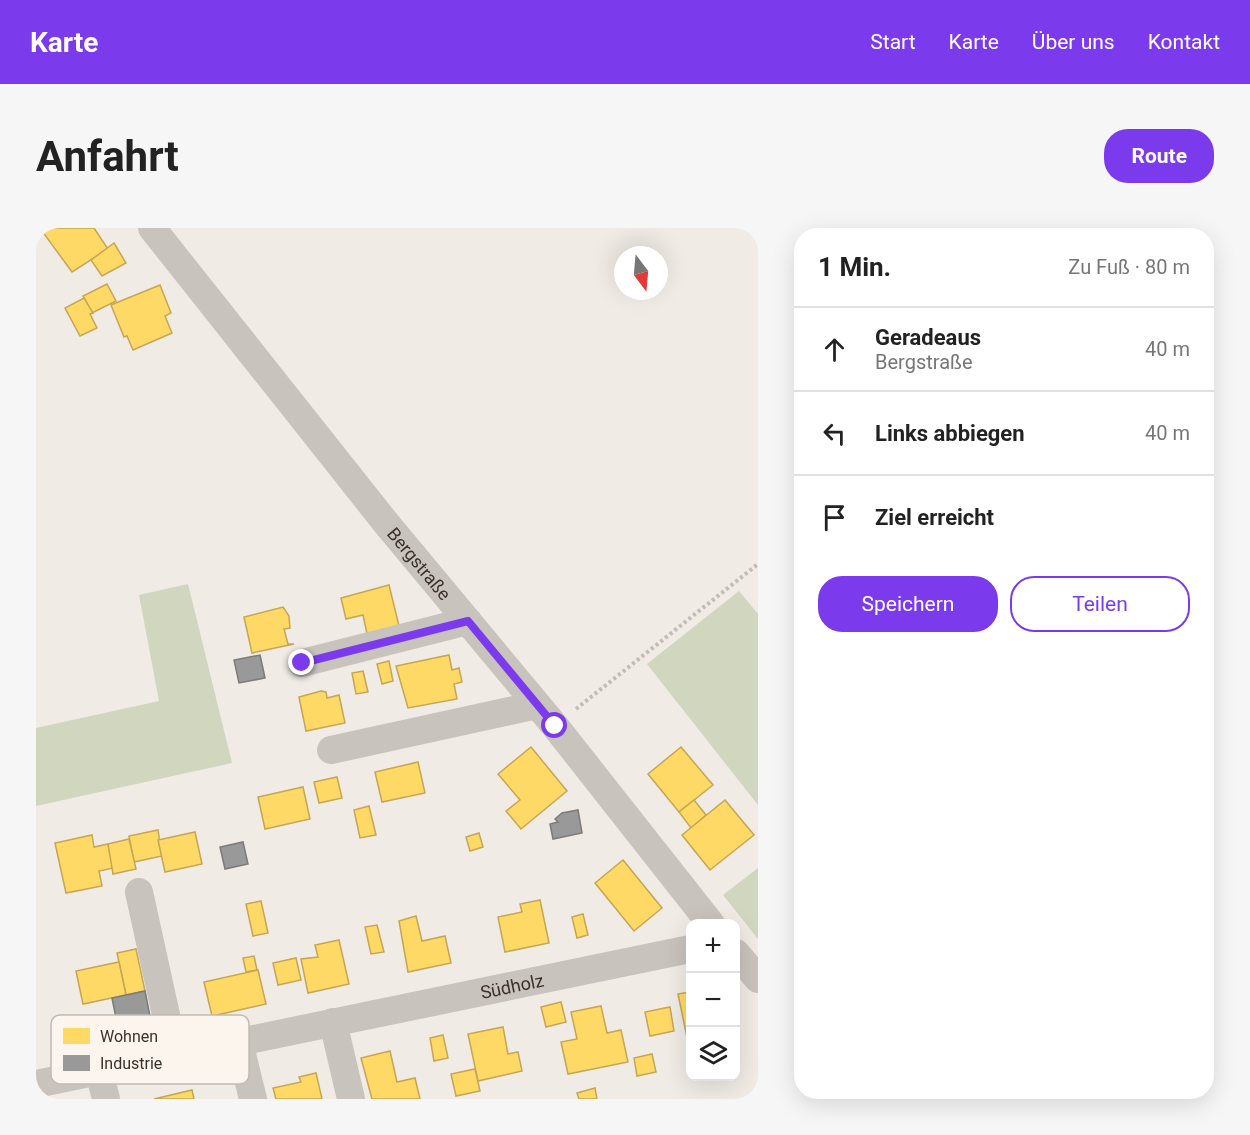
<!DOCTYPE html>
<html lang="de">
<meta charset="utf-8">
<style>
:root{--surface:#fff;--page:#f6f6f6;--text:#222;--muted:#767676;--line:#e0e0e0;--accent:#7c3aed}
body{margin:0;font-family:Roboto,sans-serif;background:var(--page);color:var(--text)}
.controls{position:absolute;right:18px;bottom:18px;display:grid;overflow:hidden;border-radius:12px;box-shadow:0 6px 24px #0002}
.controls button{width:54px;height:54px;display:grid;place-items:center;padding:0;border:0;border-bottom:2px solid var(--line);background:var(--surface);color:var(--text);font:30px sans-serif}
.compass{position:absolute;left:578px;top:18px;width:54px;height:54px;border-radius:50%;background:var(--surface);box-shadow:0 6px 24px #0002;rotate:164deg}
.stop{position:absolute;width:18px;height:18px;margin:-14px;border:4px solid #7c3aed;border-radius:50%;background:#fff}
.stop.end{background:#7c3aed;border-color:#fff;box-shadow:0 2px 6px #0008}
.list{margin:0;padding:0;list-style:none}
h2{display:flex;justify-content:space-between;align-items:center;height:78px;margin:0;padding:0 24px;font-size:26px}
h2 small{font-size:20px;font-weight:400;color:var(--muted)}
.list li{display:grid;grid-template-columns:39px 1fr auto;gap:18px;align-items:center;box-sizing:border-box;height:84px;padding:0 24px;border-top:2px solid var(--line)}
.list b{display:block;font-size:22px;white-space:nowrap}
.list p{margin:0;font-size:20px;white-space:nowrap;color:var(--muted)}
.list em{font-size:20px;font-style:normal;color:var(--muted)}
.actions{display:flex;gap:12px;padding:18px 24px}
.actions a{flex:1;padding:14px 0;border:2px solid var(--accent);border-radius:24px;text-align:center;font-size:21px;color:var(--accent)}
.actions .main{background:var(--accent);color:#fff}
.icon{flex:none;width:33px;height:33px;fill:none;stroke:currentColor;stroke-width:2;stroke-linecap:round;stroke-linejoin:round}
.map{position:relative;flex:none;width:722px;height:871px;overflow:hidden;border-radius:24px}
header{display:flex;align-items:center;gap:36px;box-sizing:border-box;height:84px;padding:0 30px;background:var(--accent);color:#fff}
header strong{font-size:28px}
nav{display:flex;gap:33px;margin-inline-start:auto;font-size:21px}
.intro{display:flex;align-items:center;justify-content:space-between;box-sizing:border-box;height:144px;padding:0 36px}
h1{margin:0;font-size:42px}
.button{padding:15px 27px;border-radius:24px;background:var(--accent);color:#fff;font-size:21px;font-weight:700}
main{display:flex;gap:36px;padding:0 36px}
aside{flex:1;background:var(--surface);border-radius:24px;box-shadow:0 6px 24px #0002}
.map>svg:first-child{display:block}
.green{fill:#d1d6bf}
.homes{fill:#ffd966;stroke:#c4a654;stroke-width:1.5}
.industry{fill:#999;stroke:#7d7a78;stroke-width:1.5}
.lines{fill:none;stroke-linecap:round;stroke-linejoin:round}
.path{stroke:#c2bbb6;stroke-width:4;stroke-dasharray:3 3;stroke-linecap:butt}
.minor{stroke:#c9c3be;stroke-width:28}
.route{stroke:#7c3aed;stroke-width:8}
.labels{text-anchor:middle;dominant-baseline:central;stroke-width:6;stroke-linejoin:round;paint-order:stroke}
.street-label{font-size:18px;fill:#3b302b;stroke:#fbf5ee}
.key{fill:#fbf5ee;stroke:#c1bab4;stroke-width:1.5}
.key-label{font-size:16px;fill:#3b302b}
</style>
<header>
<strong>Karte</strong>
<nav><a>Start</a><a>Karte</a><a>Über uns</a><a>Kontakt</a></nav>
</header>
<div class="intro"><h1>Anfahrt</h1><a class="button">Route</a></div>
<main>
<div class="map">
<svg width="722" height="871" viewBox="0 0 722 871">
<rect width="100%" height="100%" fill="#f0ebe5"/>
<g class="green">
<path d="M152 356 196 535 0 578V500L123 473 103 367Z"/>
<path d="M703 363 722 386V577L611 436Z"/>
<path d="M722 640V711L687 667Z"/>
</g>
<g class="homes">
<path d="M10 0H58L72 21 36 44 6 3Z"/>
<path d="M78 15 90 35 66 48 55 32Z"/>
<path d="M71 56 80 73 56 85 47 68Z"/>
<path d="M124 57 135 85 129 88 136 105 97 122 91 108 88 109 75 77Z"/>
<path d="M48 70 57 85 54 86 61 100 44 108 29 80Z"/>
<path d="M353 357 363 398 331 406 327 387 310 391 305 370Z"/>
<path d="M247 379 253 388 254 400 248 401 252 416H258L216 425 208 389Z"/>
<path d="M413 427 416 442 423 440 426 454 418 456 421 471 372 480 360 438Z"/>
<path d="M353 433 357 453 346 456 341 436Z"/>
<path d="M327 443 332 464 320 466 316 445Z"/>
<path d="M285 463 290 464 291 470 303 467 309 495 270 503 263 469Z"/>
<path d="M495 519 531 563 485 601 470 583 484 572 462 546Z"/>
<path d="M645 519 677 557 643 584 612 546Z"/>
<path d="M382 534 389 565 346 574 339 544Z"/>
<path d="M301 549 306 570 283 575 278 554Z"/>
<path d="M267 559 274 591 229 601 222 569Z"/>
<path d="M658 572 670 587 655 600 643 584Z"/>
<path d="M689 572 718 607 674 642 646 607Z"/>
<path d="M333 578 340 607 324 610 318 582Z"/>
<path d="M122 602 126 628 98 634 93 608Z"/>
<path d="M159 604 166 636 129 644 122 612Z"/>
<path d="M443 605 447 619 434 623 430 609Z"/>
<path d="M56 607 58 619 72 616 77 640 63 643 66 658 30 665 19 615Z"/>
<path d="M93 611 100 641 77 646 72 616Z"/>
<path d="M587 632 626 680 598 703 559 655Z"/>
<path d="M504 672 513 715 469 724 462 689 486 684 484 676Z"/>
<path d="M225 673 232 705 217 708 210 676Z"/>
<path d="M547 686 552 707 541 710 536 689Z"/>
<path d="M380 688 386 713 409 708 415 735 372 744 363 693Z"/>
<path d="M341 697 348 724 335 726 329 699Z"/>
<path d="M303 712 313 756 272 765 265 731 282 729 279 717Z"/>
<path d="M100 721 109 763 90 767 81 725Z"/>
<path d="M218 728 221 742 210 744 207 730Z"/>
<path d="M260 730 265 752 242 757 237 735Z"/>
<path d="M83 734 90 767 47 776 40 743Z"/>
<path d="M222 742 230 776 176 788 168 754Z"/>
<path d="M654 764V824L642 766Z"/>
<path d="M525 774 530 794 510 799 505 779Z"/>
<path d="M565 778 571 805 585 802 592 834 532 846 525 814 541 811 535 784Z"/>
<path d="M634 779 638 803 614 808 609 784Z"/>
<path d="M467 799 472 826 482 824 486 843 442 853 432 806Z"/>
<path d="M407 807 412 830 398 833 394 810Z"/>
<path d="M354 823 361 854 379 850 384 871H336L325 830Z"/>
<path d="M616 826 620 844 601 848 598 830Z"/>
<path d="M439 841 444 863 420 868 415 846Z"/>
<path d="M280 845 286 871H240L237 860 265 854 263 849Z"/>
<path d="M559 860 561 871H543L541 865Z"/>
<path d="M156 862 158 871H118Z"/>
</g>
<g class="industry">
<path d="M224 427 229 450 203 455 198 432Z"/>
<path d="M542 582 546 605 517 611 514 596 522 594 519 591 526 585Z"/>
<path d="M207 614 212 636 189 641 184 619Z"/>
<path d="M109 763 114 788 81 795 76 770Z"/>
</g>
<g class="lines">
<path class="path" d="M540 481 722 336"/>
<g class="minor">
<path id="s1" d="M116 0 350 295 519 498 675 696"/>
<path d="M266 435 432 393"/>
<path d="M295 522 501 477"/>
<path d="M103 664 139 828"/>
<path d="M700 725 722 751"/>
<path d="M297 794 315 871"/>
<path d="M203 814 217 871"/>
<path d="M63 843 70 871"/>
<path id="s2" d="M0 856 654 721"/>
</g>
</g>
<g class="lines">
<path class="route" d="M266 435 432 393 519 498"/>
</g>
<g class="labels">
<g class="street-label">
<text stroke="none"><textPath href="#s1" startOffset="429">Bergstraße</textPath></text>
<text stroke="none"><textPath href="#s2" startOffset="486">Südholz</textPath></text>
</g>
</g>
<rect x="15" y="787" width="198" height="69" rx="9" class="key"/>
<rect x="27" y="800" width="27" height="16" fill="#ffd966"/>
<rect x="27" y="827" width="27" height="16" fill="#999"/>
<g class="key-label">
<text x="64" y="814">Wohnen</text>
<text x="64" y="841">Industrie</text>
</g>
</svg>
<div class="controls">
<button>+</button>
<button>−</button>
<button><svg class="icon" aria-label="layers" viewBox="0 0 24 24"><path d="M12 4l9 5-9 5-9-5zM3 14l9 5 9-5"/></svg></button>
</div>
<svg class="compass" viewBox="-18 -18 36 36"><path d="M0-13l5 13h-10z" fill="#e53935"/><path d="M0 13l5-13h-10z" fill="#767676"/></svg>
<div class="stop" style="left:519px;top:498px"></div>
<div class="stop end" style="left:266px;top:435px"></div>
</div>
<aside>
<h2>1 Min.<small>Zu Fuß · 80 m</small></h2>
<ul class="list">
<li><svg class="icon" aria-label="ahead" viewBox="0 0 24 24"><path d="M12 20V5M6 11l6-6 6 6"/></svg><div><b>Geradeaus</b><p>Bergstraße</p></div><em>40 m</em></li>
<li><svg class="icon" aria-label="left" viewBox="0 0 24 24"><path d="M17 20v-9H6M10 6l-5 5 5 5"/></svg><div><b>Links abbiegen</b></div><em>40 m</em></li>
<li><svg class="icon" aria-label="arrive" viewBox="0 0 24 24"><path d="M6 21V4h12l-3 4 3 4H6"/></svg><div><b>Ziel erreicht</b></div></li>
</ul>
<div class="actions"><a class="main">Speichern</a><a>Teilen</a></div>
</aside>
</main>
